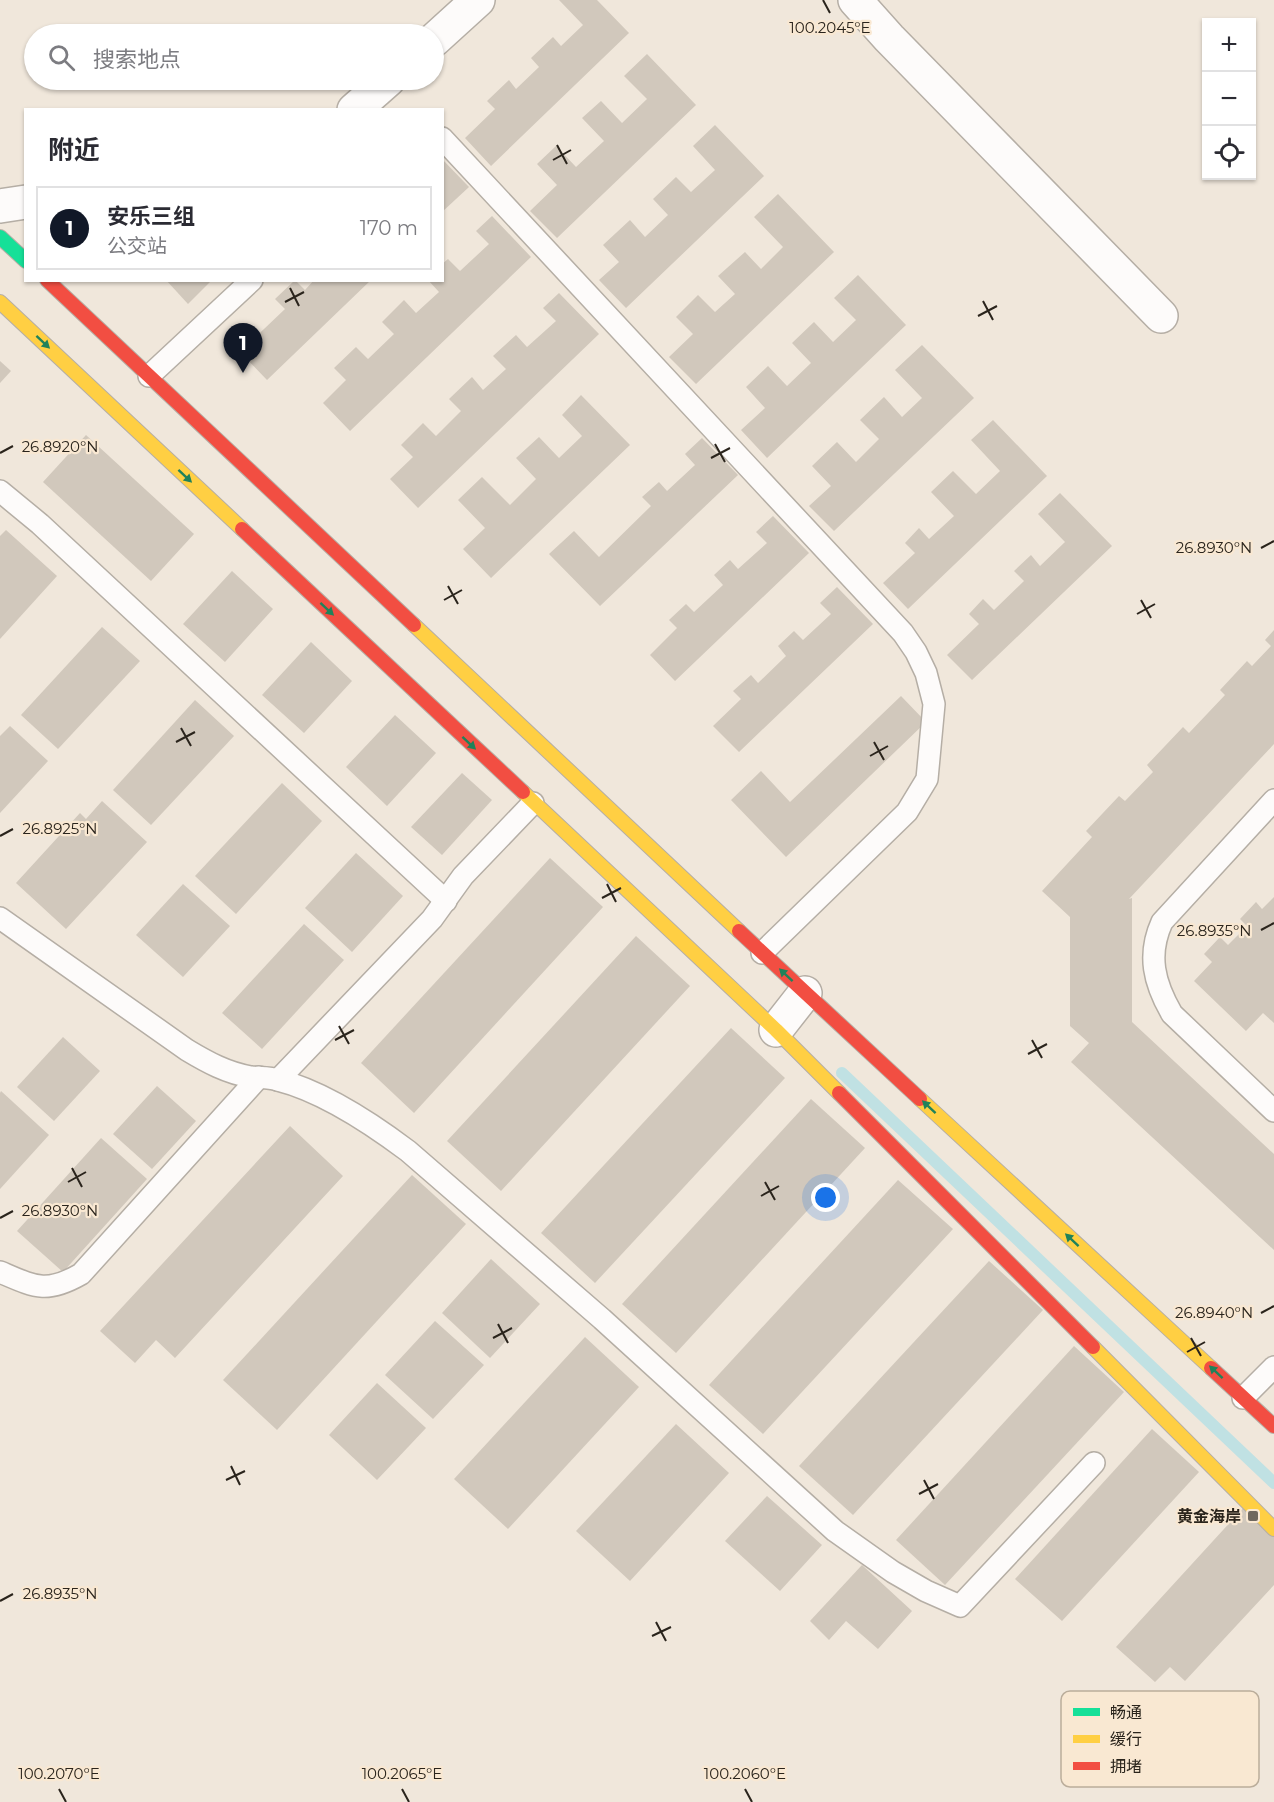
<!DOCTYPE html>
<html lang="zh">
<meta charset="utf-8">
<style>
:root{--surface:#fff;--page:#f7f7f7;--text:#2b2b33;--muted:#7c7c81;--line:#e1e1e2;--accent:#111827}
body{margin:0;font-family:Montserrat,"Noto Sans SC",sans-serif;background:var(--page);color:var(--text)}
.controls{position:absolute;right:18px;top:18px;display:grid;overflow:hidden;border-radius:0px;box-shadow:0 2px 4px #0004}
.controls button{width:54px;height:54px;display:grid;place-items:center;padding:0;border:0;border-bottom:2px solid var(--line);background:var(--surface);color:var(--text);font:30px sans-serif}
.you{position:absolute;left:826px;top:1198px;width:21px;height:21px;margin:-15px;border:4px solid #fff;border-radius:50%;background:#1a73e8;box-shadow:0 0 0 9px #1a73e833}
.badge{display:grid;place-items:center;width:39px;height:39px;border-radius:50%;background:var(--accent);color:#fff;font-size:20px;font-weight:700}
.pin{position:absolute;translate:-50% -50px;filter:drop-shadow(0 2px 3px #0008)}
.pin::after{content:'';position:absolute;top:32px;width:21px;height:18px;background:inherit;clip-path:polygon(0 0,100% 0,50% 100%)}
.list{margin:0;padding:0;list-style:none}
h2{display:flex;justify-content:space-between;align-items:center;height:78px;margin:0;padding:0 24px;font-size:26px}
h2 small{font-size:20px;font-weight:400;color:var(--muted)}
.list li{display:grid;grid-template-columns:39px 1fr auto;gap:18px;align-items:center;box-sizing:border-box;height:84px;margin:0 12px 12px;padding:0 12px;border:2px solid var(--line);border-radius:0px}
.list b{display:block;font-size:22px;white-space:nowrap}
.list p{margin:0;font-size:20px;white-space:nowrap;color:var(--muted)}
.list em{font-size:20px;font-style:normal;color:var(--muted)}
.icon{flex:none;width:33px;height:33px;fill:none;stroke:currentColor;stroke-width:2;stroke-linecap:round;stroke-linejoin:round}
.map{position:relative;flex:none;width:1274px;height:1802px;overflow:hidden}
.search{position:absolute;background:var(--surface);box-shadow:0 2px 4px #0004;left:24px;top:24px;width:420px;height:66px;display:flex;align-items:center;gap:15px;box-sizing:border-box;padding:0 21px;border-radius:33px;color:var(--muted);font-size:22px}
.panel{position:absolute;background:var(--surface);box-shadow:0 2px 4px #0004;left:24px;top:108px;width:420px;height:174px;border-radius:0px}
.map>svg:first-child{display:block}
.lines{fill:none;stroke-linecap:round;stroke-linejoin:round}
.stream{stroke:#c0e1e3;stroke-width:12}
.building{fill:#d1c8bc}
.lane-casing{stroke:#b5aea5;stroke-width:24}
.street-casing{stroke:#b5aea5;stroke-width:36}
.fast-casing{stroke:#b5aea5;stroke-width:16}
.slow-casing{stroke:#b5aea5;stroke-width:16}
.jam-casing{stroke:#b5aea5;stroke-width:16}
.lane{stroke:#fdfbfa;stroke-width:21}
.street{stroke:#fdfbfa;stroke-width:33}
.fast{stroke:#16e098;stroke-width:14}
.slow{stroke:#ffcf43;stroke-width:14}
.jam{stroke:#f24e42;stroke-width:14}
.oneway{fill:#20825a}
.ticks{fill:none;stroke:#2a241c;stroke-width:2}
.poi-dot{fill:#6f685f;stroke:#f9e8d2;stroke-width:2}
.labels{text-anchor:middle;dominant-baseline:central;stroke-width:4.5;stroke-linejoin:round;paint-order:stroke}
.poi-label{font-size:16px;font-weight:bold;fill:#2a241c;stroke:#f9e8d2;text-anchor:end}
.key{fill:#f9e8d2;stroke:#bbad9b;stroke-width:1.5}
.key-label{font-size:16px;fill:#2a241c}
.ticks-label{font-size:15px;text-anchor:middle;fill:#2a241c;stroke:#f9e8d2;stroke-width:4.5;stroke-linejoin:round;paint-order:stroke}
</style>
<div class="map">
<svg width="1274" height="1802" viewBox="0 0 1274 1802">
<rect width="100%" height="100%" fill="#f0e7db"/>
<g class="lines">
<path class="stream" d="M842 1073 1274 1483"/>
</g>
<g class="building">
<path d="M559 0H597L629 33 491 166 465 138 495 109 487 101 509 80 516 89 539 67 531 58 553 37 561 46 583 25Z"/>
<path d="M647 54 696 105 557 238 530 211 557 185 537 164 556 146 576 167 604 141 582 118 601 101 622 123 647 99 624 76Z"/>
<path d="M715 125 764 176 626 308 599 280 619 262 603 245 630 220 645 237 668 215 653 199 676 177 691 192 715 170 693 146Z"/>
<path d="M442 159 469 187 442 212Z"/>
<path d="M778 194 834 252 696 384 669 357 693 334 676 317 698 295 715 312 735 294 718 276 745 252 761 269 783 247 754 217Z"/>
<path d="M492 216 531 257 350 431 323 403 346 380 334 368 356 347 368 359 394 334 382 322 404 300 416 313 439 292 428 280H442V264L448 259 460 271 489 244 476 231Z"/>
<path d="M858 275 906 325 767 458 741 430 765 408 746 387 768 366 787 386 811 363 792 343 814 322 833 342 856 320 834 298Z"/>
<path d="M166 280H212L188 304Z"/>
<path d="M295 280 305 290 314 280H371L267 380 240 352 285 309 275 299Z"/>
<path d="M559 293 599 334 418 508 390 479 413 457 401 445 423 423 436 436 461 411 449 399 472 377 483 390 506 369 493 356 516 335 527 347 556 321 543 308Z"/>
<path d="M922 345 974 398 834 531 809 506 831 486 812 466 837 442 856 462 879 439 860 420 884 397 902 417 922 398 895 370Z"/>
<path d="M0 361 11 371 0 383Z"/>
<path d="M581 395 630 445 491 578 463 549 485 528 458 500 482 477 510 505 536 479 516 458 539 437 559 458 582 436 562 415Z"/>
<path d="M993 420 1047 476 908 609 883 583 915 553 905 543 919 528 929 539 954 516 931 492 953 471 976 494 1000 471 971 440Z"/>
<path d="M86 435 194 534 151 581 43 482Z"/>
<path d="M702 438 738 475 600 606 549 554 574 531 599 557 651 506 642 497 659 482 667 491 695 465 685 454Z"/>
<path d="M1060 493 1112 546 972 680 947 655 979 624 969 614 983 599 994 610 1024 581 1014 571 1031 555 1040 566 1065 542 1038 514Z"/>
<path d="M773 516 809 553 675 681 650 655 677 628 669 620 686 604 694 612 723 585 714 575 730 560 738 569 767 543 756 532Z"/>
<path d="M6 530 57 576 0 639V536Z"/>
<path d="M232 571 273 609 225 662 183 624Z"/>
<path d="M837 587 873 624 739 752 713 726 741 699 733 691 751 675 758 683 786 656 778 646 794 631 803 640 831 614 820 603Z"/>
<path d="M102 627 140 661 58 749 21 715Z"/>
<path d="M1274 630V744L1129 899 1132 898V1022L1274 1154V1250L1071 1062 1089 1043 1070 1026V917L1042 891 1092 837 1086 831 1119 796 1125 801 1153 772 1147 765 1183 727 1189 733 1225 695 1220 690 1247 661 1252 666 1271 646 1265 640Z"/>
<path d="M311 642 352 681 304 733 262 695Z"/>
<path d="M901 696 926 722 786 857 731 800 761 771 790 802Z"/>
<path d="M195 700 234 736 151 825 113 790Z"/>
<path d="M395 715 436 753 387 806 346 767Z"/>
<path d="M10 726 48 761 0 813V736Z"/>
<path d="M462 773 492 800 442 855 411 827Z"/>
<path d="M282 783 322 821 236 914 195 876Z"/>
<path d="M102 801 147 842 66 929 16 883 80 813 86 819Z"/>
<path d="M356 853 403 896 352 952 305 908Z"/>
<path d="M550 858 603 907 414 1113 361 1063Z"/>
<path d="M183 884 230 926 183 977 136 935Z"/>
<path d="M1274 897V1023L1263 1013 1246 1031 1194 981 1212 962 1204 954 1220 937 1228 945 1247 926 1240 919 1256 902 1262 909Z"/>
<path d="M304 924 344 960 262 1049 222 1013Z"/>
<path d="M636 936 690 986 501 1191 447 1141Z"/>
<path d="M731 1028 785 1078 595 1283 541 1233Z"/>
<path d="M63 1037 100 1071 54 1121 17 1087Z"/>
<path d="M157 1086 196 1121 152 1169 113 1134Z"/>
<path d="M1 1091 49 1135 0 1189V1093Z"/>
<path d="M811 1099 865 1148 676 1353 622 1304Z"/>
<path d="M290 1126 343 1176 175 1358 156 1340 135 1363 100 1331Z"/>
<path d="M101 1138 147 1179 63 1272 17 1231Z"/>
<path d="M412 1175 466 1224 277 1430 223 1380Z"/>
<path d="M898 1180 953 1229 763 1434 709 1385Z"/>
<path d="M491 1259 540 1304 490 1358 442 1313Z"/>
<path d="M989 1261 1043 1310 853 1515 799 1466Z"/>
<path d="M435 1321 484 1365 433 1419 385 1375Z"/>
<path d="M585 1337 639 1387 508 1529 454 1479Z"/>
<path d="M1074 1346 1124 1392 945 1585 896 1540Z"/>
<path d="M377 1383 426 1428 377 1480 329 1435Z"/>
<path d="M676 1424 729 1473 630 1581 576 1531Z"/>
<path d="M1152 1429 1199 1472 1062 1621 1015 1579Z"/>
<path d="M767 1496 822 1545 780 1591 725 1541Z"/>
<path d="M1245 1506 1274 1532V1585L1185 1681 1170 1667 1155 1682 1116 1647Z"/>
<path d="M862 1565 912 1611 878 1649 846 1621 829 1640 810 1621Z"/>
</g>
<g class="lines">
<defs>
<g id="lane">
<path d="M442 138 903 633 916 652 926 673 934 704 927 779 907 812 762 953"/>
<path d="M149 376 252 280"/>
<path d="M0 491 40 524 446 901"/>
<path d="M1274 800 1162 922C1147 955 1154 983 1172 1014L1274 1111"/>
<path d="M0 918 187 1050C207 1062 227 1073 251 1077 260 1078 269 1077 278 1080 322 1091 372 1124 408 1151L602 1319 835 1531 893 1572 926 1591 960 1606 1094 1463"/>
<path d="M278 1080 432 919 463 876 533 803"/>
<path d="M0 1272C35 1287 46 1294 81 1274L259 1077"/>
<path d="M1243 1398 1274 1367"/>
</g>
<g id="street">
<path d="M855 0 889 38 1161 316"/>
<path d="M434 40 478 0"/>
<path d="M354 110 388 80"/>
<path d="M0 206 26 202"/>
<path d="M776 1030 805 993"/>
</g>
<path id="fast" d="M0 237 26 261"/>
<g id="slow">
<path d="M0 302 242 529"/>
<path d="M414 625 739 931"/>
<path d="M523 792 776 1030 839 1093"/>
<path d="M920 1099 1211 1368"/>
<path d="M1093 1347 1274 1529"/>
</g>
<g id="jam">
<path d="M47 280 414 625"/>
<path d="M242 529 523 792"/>
<path d="M739 931 920 1099"/>
<path d="M839 1093 1093 1347"/>
<path d="M1211 1368 1274 1426"/>
</g>
</defs>
<use href="#lane" class="lane-casing"/>
<use href="#street" class="street-casing"/>
<use href="#fast" class="fast-casing"/>
<use href="#slow" class="slow-casing"/>
<use href="#jam" class="jam-casing"/>
<use href="#lane" class="lane"/>
<use href="#street" class="street"/>
<use href="#fast" class="fast"/>
<use href="#slow" class="slow"/>
<use href="#jam" class="jam"/>
</g>
<defs><path id="oneway-solid" d="M-6-.8H1V-3.2L6.5 0L1 3.2V.8H-6Z" transform="scale(1.5)"/></defs>
<g class="oneway">
<use href="#oneway-solid" transform="translate(43 342) rotate(43)"/>
<use href="#oneway-solid" transform="translate(185 476) rotate(43)"/>
<use href="#oneway-solid" transform="translate(327 609) rotate(43)"/>
<use href="#oneway-solid" transform="translate(469 743) rotate(43)"/>
<use href="#oneway-solid" transform="translate(786 975) rotate(-137)"/>
<use href="#oneway-solid" transform="translate(929 1107) rotate(-137)"/>
<use href="#oneway-solid" transform="translate(1072 1240) rotate(-137)"/>
<use href="#oneway-solid" transform="translate(1216 1372) rotate(-137)"/>
</g>
<path class="ticks" d="M823 0 830 13M557 145 567 164M553 160 571 150M290 288 299 306M983 301 993 320M285 302 304 292M978 316 997 306M715 444 725 462M0 453 13 446M711 458 730 448M1261 548 1274 541M448 586 458 604M444 600 462 590M1141 600 1151 618M1137 614 1155 604M181 728 191 746M176 742 195 732M874 742 884 760M870 756 888 746M0 836 13 829M607 884 616 902M602 898 621 888M1261 930 1274 923M339 1026 349 1044M335 1040 354 1030M1032 1040 1042 1058M1028 1054 1047 1044M72 1168 82 1187M68 1182 86 1172M765 1182 775 1200M761 1196 779 1186M0 1218 13 1211M1261 1313 1274 1306M498 1324 508 1343M493 1338 512 1328M1191 1338 1201 1356M1187 1352 1205 1342M231 1466 240 1485M226 1480 245 1471M924 1480 934 1499M919 1494 938 1484M0 1601 13 1594M656 1622 666 1641M652 1636 671 1627M59 1789 66 1802M402 1789 409 1802M745 1789 752 1802"/>
<rect class="poi-dot" x="1247" y="1510" width="12" height="12" rx="3"/>
<g class="labels">
<g class="poi-label">
<text x="1241" y="1516">黄金海岸</text>
</g>
</g>
<rect x="1061" y="1691" width="198" height="96" rx="9" class="key"/>
<rect x="1073" y="1708" width="27" height="8" fill="#16e098"/>
<rect x="1073" y="1735" width="27" height="8" fill="#ffcf43"/>
<rect x="1073" y="1762" width="27" height="8" fill="#f24e42"/>
<g class="key-label">
<text x="1110" y="1718">畅通</text>
<text x="1110" y="1745">缓行</text>
<text x="1110" y="1772">拥堵</text>
</g>
<g class="ticks-label">
<text x="830" y="33">100.2045°E</text>
<text x="60" y="452">26.8920°N</text>
<text x="1214" y="553">26.8930°N</text>
<text x="60" y="834">26.8925°N</text>
<text x="1214" y="936">26.8935°N</text>
<text x="60" y="1216">26.8930°N</text>
<text x="1214" y="1318">26.8940°N</text>
<text x="60" y="1599">26.8935°N</text>
<text x="59" y="1779">100.2070°E</text>
<text x="402" y="1779">100.2065°E</text>
<text x="745" y="1779">100.2060°E</text>
</g>
</svg>
<div class="controls">
<button>+</button>
<button>−</button>
<button><svg class="icon" aria-label="locate" viewBox="0 0 24 24"><circle cx="12" cy="12" r="6"/><path d="M12 2v4M12 18v4M2 12h4M18 12h4"/></svg></button>
</div>
<div class="you"></div>
<div class="pin badge" style="left:243px;top:373px">1</div>
<div class="search"><svg class="icon" aria-label="search" viewBox="0 0 24 24"><circle cx="10" cy="10" r="6"/><path d="M15 15l6 6"/></svg>搜索地点</div>
<section class="panel">
<h2>附近<small></small></h2>
<ul class="list">
<li><span class="badge">1</span><div><b>安乐三组</b><p>公交站</p></div><em>170 m</em></li>
</ul>
</section>
</div>
